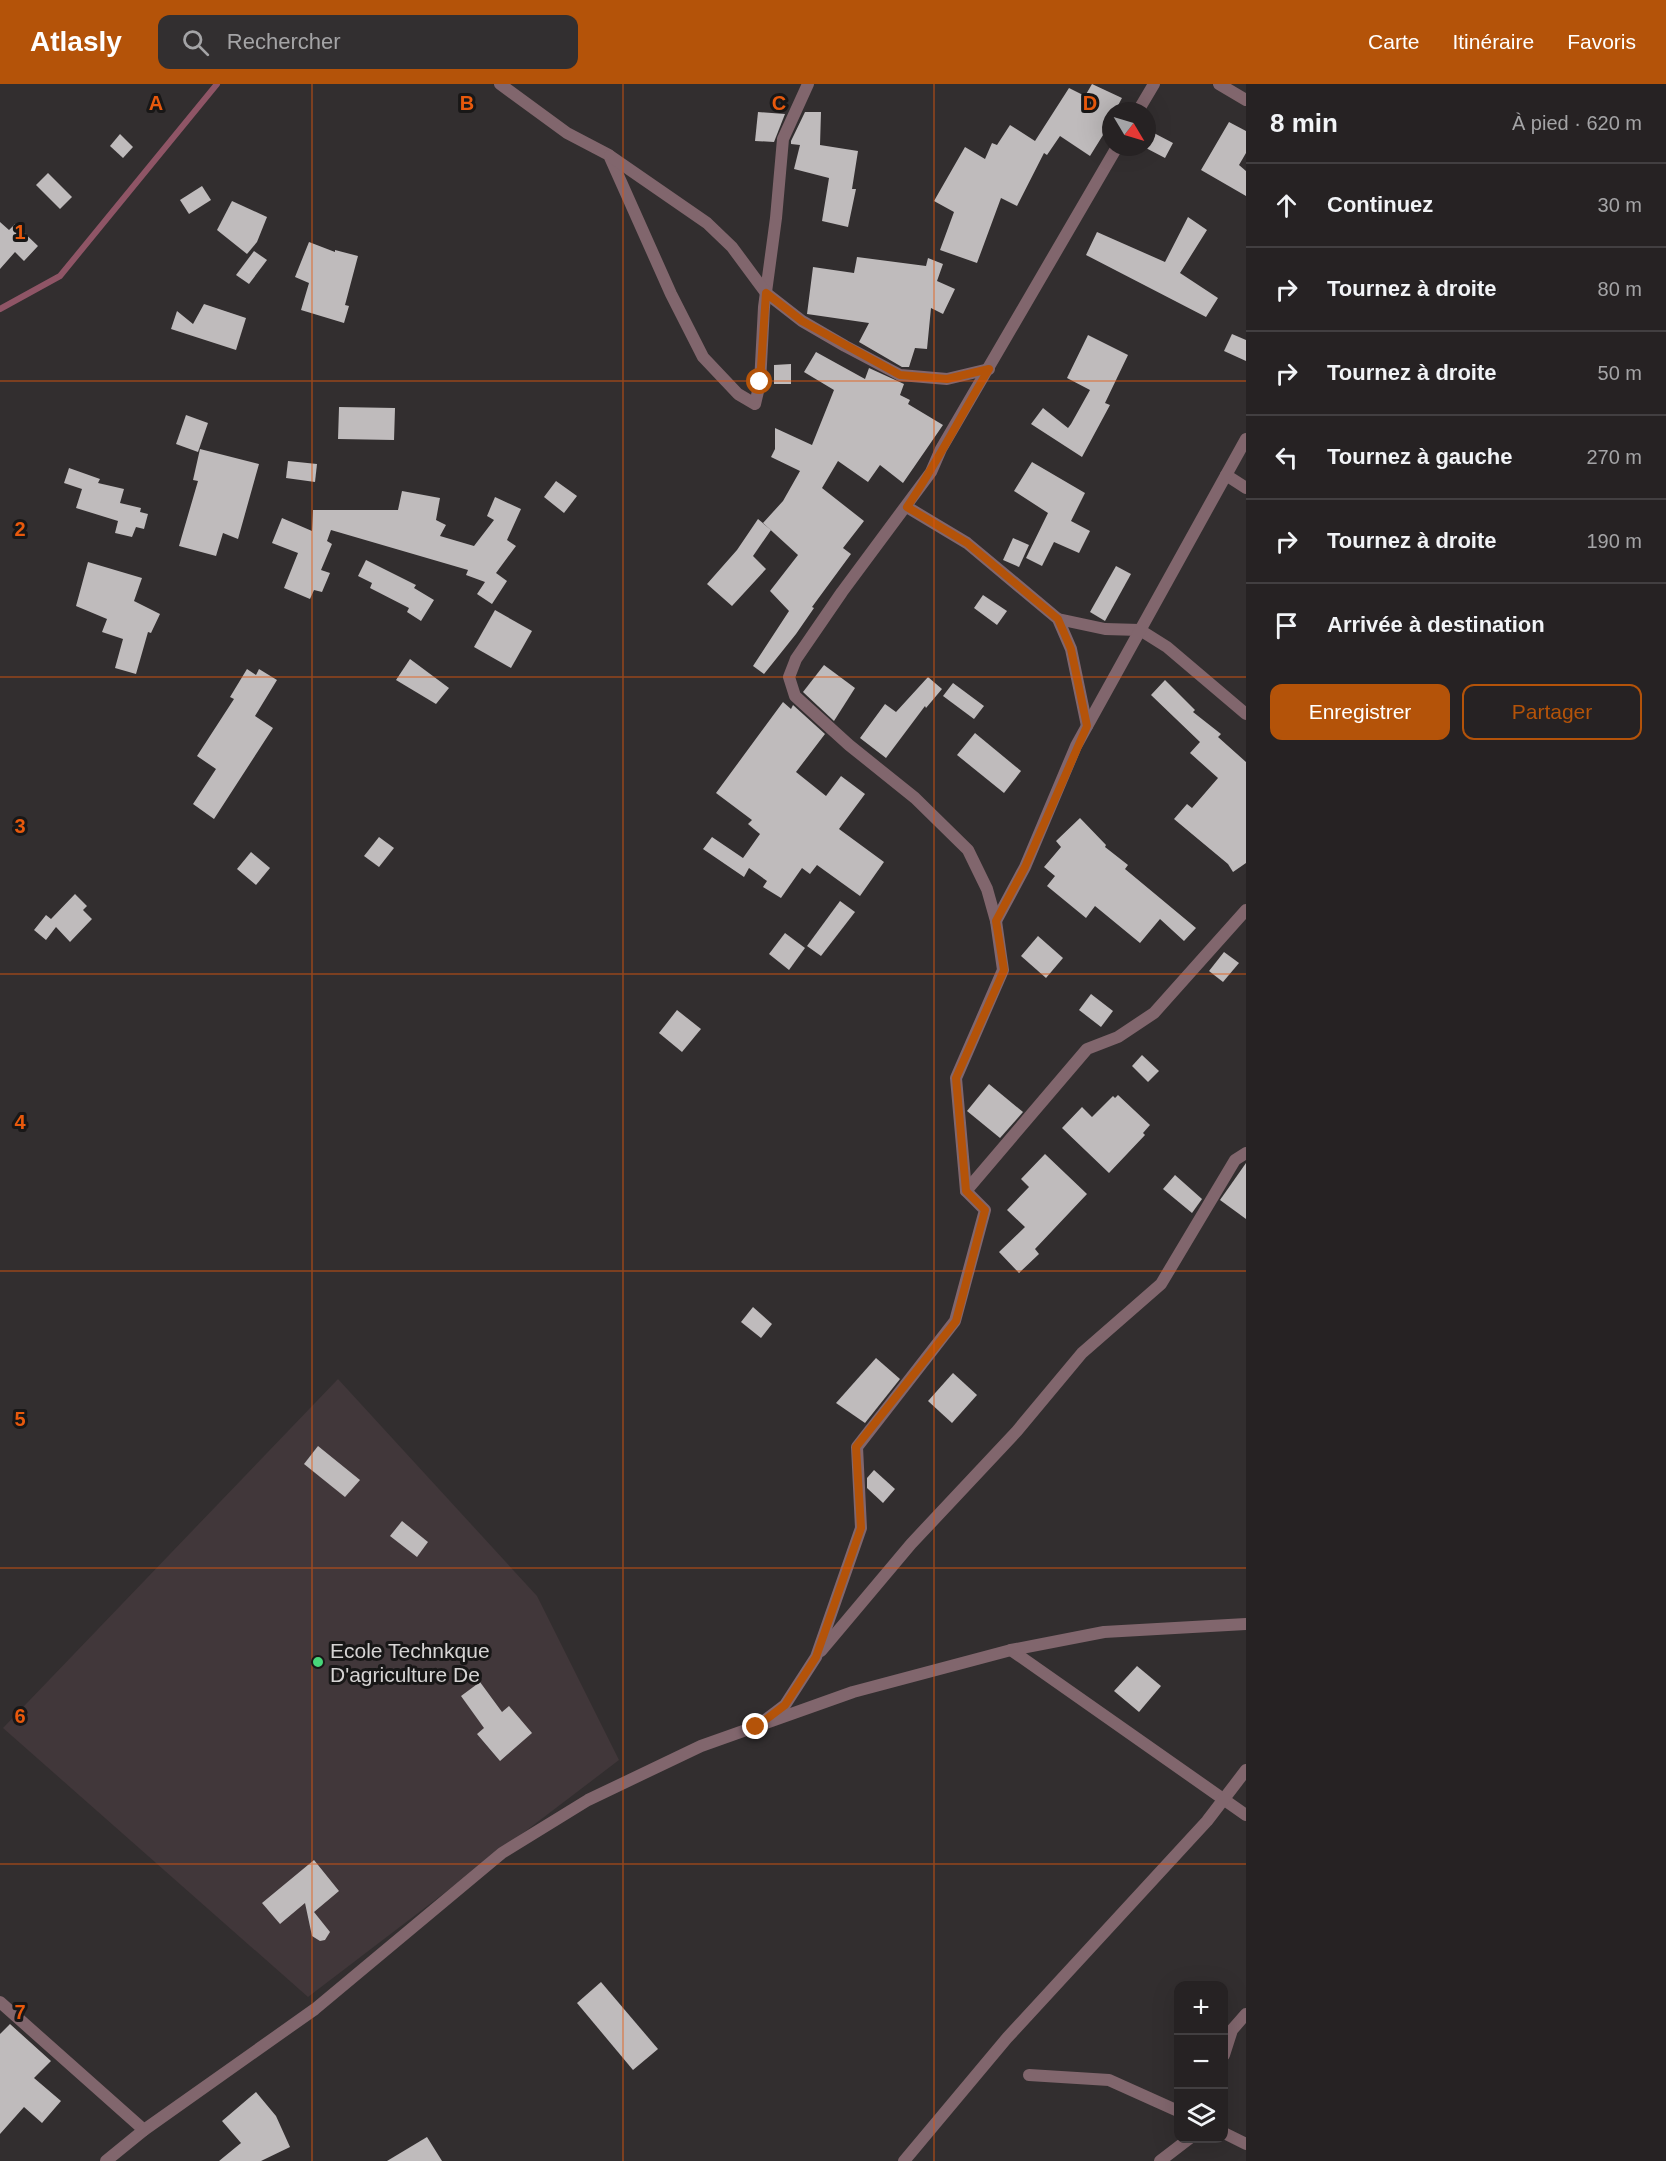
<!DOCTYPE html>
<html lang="fr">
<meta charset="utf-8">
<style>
:root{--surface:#262223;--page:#322f30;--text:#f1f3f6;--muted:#a4a4a6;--line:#423f41;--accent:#b45309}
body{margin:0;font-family:Helvetica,sans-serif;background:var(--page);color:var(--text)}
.controls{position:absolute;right:18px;bottom:18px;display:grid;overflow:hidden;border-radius:12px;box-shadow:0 6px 24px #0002}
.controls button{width:54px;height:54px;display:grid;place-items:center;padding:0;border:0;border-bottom:2px solid var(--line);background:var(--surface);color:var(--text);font:30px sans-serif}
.compass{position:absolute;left:1102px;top:18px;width:54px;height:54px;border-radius:50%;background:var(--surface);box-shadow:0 6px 24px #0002;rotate:128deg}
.stop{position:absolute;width:18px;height:18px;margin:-14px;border:4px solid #b45309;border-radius:50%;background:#fff}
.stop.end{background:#b45309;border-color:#fff;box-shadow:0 2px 6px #0008}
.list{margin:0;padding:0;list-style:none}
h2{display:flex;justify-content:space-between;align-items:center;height:78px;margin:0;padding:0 24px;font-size:26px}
h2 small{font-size:20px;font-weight:400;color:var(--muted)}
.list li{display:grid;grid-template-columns:39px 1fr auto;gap:18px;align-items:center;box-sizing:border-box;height:84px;padding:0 24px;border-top:2px solid var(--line)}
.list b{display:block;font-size:22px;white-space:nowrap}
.list em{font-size:20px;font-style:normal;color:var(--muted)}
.actions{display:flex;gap:12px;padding:18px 24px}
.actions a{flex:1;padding:14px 0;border:2px solid var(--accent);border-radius:12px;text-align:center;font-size:21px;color:var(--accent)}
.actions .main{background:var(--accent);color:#fff}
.icon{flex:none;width:33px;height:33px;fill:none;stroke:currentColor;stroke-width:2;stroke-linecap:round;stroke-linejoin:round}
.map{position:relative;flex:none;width:1246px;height:2077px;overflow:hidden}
header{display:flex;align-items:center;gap:36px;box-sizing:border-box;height:84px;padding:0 30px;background:var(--accent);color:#fff}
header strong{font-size:28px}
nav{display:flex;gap:33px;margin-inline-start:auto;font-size:21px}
.search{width:420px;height:54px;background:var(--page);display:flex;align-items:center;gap:15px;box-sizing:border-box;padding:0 21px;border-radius:12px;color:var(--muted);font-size:22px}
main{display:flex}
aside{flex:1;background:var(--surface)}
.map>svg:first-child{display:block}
.built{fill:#41373a}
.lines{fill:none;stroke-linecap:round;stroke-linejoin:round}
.stream{stroke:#8f5566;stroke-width:6}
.building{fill:#bfbbbc}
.street{stroke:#81666d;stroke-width:12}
.route{stroke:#b45309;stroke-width:8}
.grid{fill:none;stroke:#e8590c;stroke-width:1.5;stroke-opacity:0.55}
.poi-dot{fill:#47d779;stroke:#181717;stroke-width:2}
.labels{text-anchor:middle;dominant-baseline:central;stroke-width:6;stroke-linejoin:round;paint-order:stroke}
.poi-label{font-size:21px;fill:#d6d4d4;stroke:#181717;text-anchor:start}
.grid-label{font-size:20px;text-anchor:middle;font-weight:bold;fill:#e8590c;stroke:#181717;stroke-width:6;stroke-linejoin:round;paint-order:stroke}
</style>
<header>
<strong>Atlasly</strong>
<div class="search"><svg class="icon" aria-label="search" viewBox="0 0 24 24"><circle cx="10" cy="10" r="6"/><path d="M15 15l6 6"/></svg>Rechercher</div>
<nav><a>Carte</a><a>Itinéraire</a><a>Favoris</a></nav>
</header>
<main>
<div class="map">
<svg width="1246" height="2077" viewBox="0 0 1246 2077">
<rect width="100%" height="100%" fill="#322e2f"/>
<path class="built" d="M338 1295 537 1512 619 1676 308 1913 3 1644Z"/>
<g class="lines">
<path class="stream" d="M0 225 60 192 217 0"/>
</g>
<g class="building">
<path d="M1092 0 1122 14 1115 27H1111L1108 43 1090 72 1060 52 1047 71 1044 69 1017 122 1001 114 977 179 940 166 954 128 934 117 965 63 985 75 992 59 997 61 1010 41 1035 57 1069 4 1085 12Z"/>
<path d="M758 28 785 30 774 58 755 57Z"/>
<path d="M805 28H821L820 61 858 67 852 105H856L848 143 822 137 829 94 794 85 800 61 791 60V57Z"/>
<path d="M1229 38 1246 47V69L1239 81 1246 87V112L1201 86Z"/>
<path d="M1152 48 1173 59 1165 74 1144 63H1147Z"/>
<path d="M120 50 133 63 123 74 110 62Z"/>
<path d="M48 89 72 113 60 125 36 101Z"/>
<path d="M202 102 211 116 189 130 180 116Z"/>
<path d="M232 117 267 133 257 158 247 170 217 146Z"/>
<path d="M1188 133 1207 146 1180 189 1218 214 1206 233 1086 171 1097 148 1165 178Z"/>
<path d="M0 138 9 146 15 140 38 162 24 177 15 168 0 185Z"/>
<path d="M309 158 335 168V166L358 172 345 221 349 222 344 239 301 226 309 199 295 193Z"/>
<path d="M254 167 267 176 249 200 236 191Z"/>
<path d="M857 173 926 182 928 174 943 180 937 197 955 205 943 230 931 224 927 265 915 264 909 283H902L859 258 869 239 807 230 813 183 854 189Z"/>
<path d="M204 220 246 234 236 266 171 245 177 227 193 240Z"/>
<path d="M1232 250 1246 256V277L1224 267Z"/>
<path d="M1088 251 1128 271 1105 319 1110 321 1082 373 1031 340 1043 324 1068 344 1071 340 1090 306 1067 294Z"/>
<path d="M816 268 865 295 869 284 904 300 900 311 910 316 908 320 943 341 903 399 880 381 868 398 838 377 822 404 864 437 843 464 851 470 812 523 814 524 796 550 764 590 753 582 789 527 770 507 798 471 763 439 783 417 800 387 771 373 775 365V344L812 361 834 306 804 288Z"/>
<path d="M791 280V300H774V281Z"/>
<path d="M339 323 395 324 394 356 338 355Z"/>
<path d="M186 331 208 339 198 368 176 360Z"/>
<path d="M200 365 259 380 238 455 223 449 216 472 179 462 198 397 193 396Z"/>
<path d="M288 377 317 380 315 398 286 394Z"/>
<path d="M1032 378 1085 409 1071 437 1090 447 1079 469 1054 458 1042 482 1026 474 1048 429 1014 407Z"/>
<path d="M69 384 100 395 98 399 124 405 120 419 141 424 140 428 148 430 144 445 136 443 132 453 115 449 118 437 76 424 82 405 64 399Z"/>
<path d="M556 397 577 412 564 429 544 413Z"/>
<path d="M402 407 440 414 436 436 446 441 440 452 474 462 494 436 487 432 495 413 521 425 507 456 516 462 496 489 507 497 492 520 477 510 485 498 466 491 468 486 331 446 327 457 332 460 321 486 330 489 322 508 314 506 310 515 284 504 298 469 272 459 282 434 312 447 313 426H398Z"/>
<path d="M758 435 771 446 753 472 766 485 732 522 707 500 737 466Z"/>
<path d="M1013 454 1029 461 1019 483 1003 476Z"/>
<path d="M366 476 416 501 414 504 434 516 421 537 407 528 409 524 370 504 372 499 358 492Z"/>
<path d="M88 478 142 494 134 517 160 530 151 549 148 548 136 590 115 584 123 555 102 548 107 535 76 522Z"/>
<path d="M1116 482 1131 490 1105 537 1090 528Z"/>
<path d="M983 511 1007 527 997 541 974 524Z"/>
<path d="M495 526 532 547 511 584 474 563Z"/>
<path d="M410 575 449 604 436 620 396 596Z"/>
<path d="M824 581 855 604 834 637 803 608Z"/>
<path d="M247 585 256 591 259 585 277 596 255 632 273 644 214 735 193 720 216 685 197 672 234 615 230 613Z"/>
<path d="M928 593 942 605 926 624 925 622 886 674 860 654 885 620 896 628Z"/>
<path d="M1165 596 1195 626 1193 628 1221 650 1218 653 1246 678V779L1233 788 1228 780 1174 735 1187 720 1192 724 1218 694 1190 669 1200 658 1151 611Z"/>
<path d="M953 599 984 622 974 635 943 612Z"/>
<path d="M783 618 791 625 793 621 825 650 796 688 826 712 841 692 865 710 839 745 884 778 860 812 817 781 810 790 802 784 781 814 763 803 767 797 749 784 744 793 703 765 712 753 743 774 760 750 748 740 752 736 716 709Z"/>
<path d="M975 649 1021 687 1004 709 957 671Z"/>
<path d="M1080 734 1106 761 1105 763 1128 781 1125 785 1196 844 1184 857 1160 835 1140 859 1095 822 1086 834 1047 802 1055 792 1044 783 1061 763 1056 757Z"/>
<path d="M379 753 394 764 379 783 364 772Z"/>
<path d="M251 768 270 784 256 801 237 785Z"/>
<path d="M75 810 87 822 83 826 92 835 70 858 56 843 46 856 34 846 46 831 51 835Z"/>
<path d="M840 817 855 828 821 872 807 862Z"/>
<path d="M785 849 805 864 789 886 769 870Z"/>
<path d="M1038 852 1063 874 1046 894 1021 872Z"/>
<path d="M1224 868 1239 879 1223 898 1209 887Z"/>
<path d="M1091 910 1113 927 1101 943 1079 926Z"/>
<path d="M677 926 701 945 682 968 659 949Z"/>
<path d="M1142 971 1159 987 1148 998 1132 982Z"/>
<path d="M989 1000 1023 1028 1000 1054 967 1027Z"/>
<path d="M1118 1011 1150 1041 1143 1049 1145 1051 1109 1089 1062 1044 1082 1023 1092 1033 1113 1012 1115 1014Z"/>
<path d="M1045 1070 1087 1110 1035 1165 1039 1170 1019 1189 999 1168 1025 1143 1007 1126 1029 1103 1021 1095Z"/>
<path d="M1246 1079V1135L1220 1116Z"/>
<path d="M1175 1091 1202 1115 1192 1129 1163 1105Z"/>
<path d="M753 1223 772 1240 761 1254 741 1238Z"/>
<path d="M876 1274 900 1295 865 1339 836 1319Z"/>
<path d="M953 1289 977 1311 952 1339 928 1317Z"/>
<path d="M318 1362 360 1396 345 1413 304 1380Z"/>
<path d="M874 1386 895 1405 883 1419 867 1404V1394Z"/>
<path d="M402 1437 428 1458 417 1473 390 1452Z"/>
<path d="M1137 1582 1161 1602 1139 1628 1114 1607Z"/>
<path d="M480 1598 502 1628 509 1622 532 1649 500 1677 477 1650 484 1644 461 1612Z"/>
<path d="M314 1776 339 1807 314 1828 330 1848 325 1856 320 1857 312 1852 305 1819 280 1840 262 1819Z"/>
<path d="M601 1898 658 1965 633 1986 577 1919Z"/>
<path d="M10 1940 51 1977 34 1994 61 2017 42 2039 24 2023 0 2050V1950Z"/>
<path d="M256 2008 276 2032 290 2063 261 2077H219L241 2059 222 2037Z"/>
<path d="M427 2053 442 2077H387Z"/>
</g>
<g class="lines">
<g class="street">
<path d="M500 0 567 49 609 71 671 210 703 273 738 310 755 320 760 299 764 223 776 134 783 55 808 0"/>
<path d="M1219 0 1246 16"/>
<path d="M1138 27 1154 0"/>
<path d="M610 72 707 139 732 163 766 209 802 237 845 262 900 291 947 295 989 285"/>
<path d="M1226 391 1246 404"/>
<path d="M907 423 967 459 1058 535 1071 565 1087 642"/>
<path d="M1058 535 1105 545 1140 546 1167 563 1246 630"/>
<path d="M996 837 1025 783 1076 662 1246 355"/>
<path d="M966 1107 1087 965 1118 953 1154 929 1246 826"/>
<path d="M1011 1566 1246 1731"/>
<path d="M821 1567 911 1460 1017 1347 1082 1269 1161 1200 1235 1076 1246 1069"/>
<path d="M756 1643 785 1621 816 1573 861 1444 857 1363 955 1237 985 1126 966 1107 956 994 1003 886 996 837 987 805 968 766 915 714 849 661 795 612 789 593 796 575 842 508 931 388 941 365 1117 63"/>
<path d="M0 1918 144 2046"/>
<path d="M1224 1971 1232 1946 1246 1930"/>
<path d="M1029 1991 1109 1996 1178 2027"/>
<path d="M1224 2049 1246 2060"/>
<path d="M106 2077 144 2046 315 1925 502 1769 588 1716 701 1662 853 1608 1011 1566 1104 1548 1246 1540"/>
<path d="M904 2077 1007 1954 1207 1737 1246 1686"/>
<path d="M1160 2077 1190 2054"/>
</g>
</g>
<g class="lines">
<path class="route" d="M756 1643 785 1621 816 1573 861 1444 856 1363 956 1237 985 1126 966 1107 956 994 1004 886 996 837 1025 783 1087 642 1071 565 1058 535 967 459 907 423C937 379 961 331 989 285L947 295 900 291 802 237 766 209 760 298"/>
</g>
<path class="grid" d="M312 0V2077M623 0V2077M934 0V2077M0 297H1246M0 593H1246M0 890H1246M0 1187H1246M0 1484H1246M0 1780H1246"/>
<circle class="poi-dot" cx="318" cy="1578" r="6"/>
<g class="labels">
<g class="poi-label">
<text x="330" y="1566">Ecole Technkque<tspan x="330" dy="24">D'agriculture De</tspan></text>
</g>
</g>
<g class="grid-label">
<text x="156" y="26">A</text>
<text x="467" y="26">B</text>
<text x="779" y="26">C</text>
<text x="1090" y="26">D</text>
<text x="20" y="155">1</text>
<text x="20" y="452">2</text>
<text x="20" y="749">3</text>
<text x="20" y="1045">4</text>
<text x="20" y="1342">5</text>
<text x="20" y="1639">6</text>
<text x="20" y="1935">7</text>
</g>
</svg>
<div class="controls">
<button>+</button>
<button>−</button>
<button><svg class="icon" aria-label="layers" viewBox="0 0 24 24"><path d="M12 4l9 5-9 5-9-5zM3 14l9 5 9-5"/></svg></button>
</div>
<svg class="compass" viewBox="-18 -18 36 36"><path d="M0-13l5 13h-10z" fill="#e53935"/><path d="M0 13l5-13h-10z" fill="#a4a4a6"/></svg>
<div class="stop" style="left:760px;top:298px"></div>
<div class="stop end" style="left:756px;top:1643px"></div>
</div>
<aside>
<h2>8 min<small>À pied · 620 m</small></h2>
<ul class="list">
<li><svg class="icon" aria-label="ahead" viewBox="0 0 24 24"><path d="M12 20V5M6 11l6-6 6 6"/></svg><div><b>Continuez</b></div><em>30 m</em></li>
<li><svg class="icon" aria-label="right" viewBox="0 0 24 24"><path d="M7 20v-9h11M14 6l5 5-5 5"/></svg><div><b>Tournez à droite</b></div><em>80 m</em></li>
<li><svg class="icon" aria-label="right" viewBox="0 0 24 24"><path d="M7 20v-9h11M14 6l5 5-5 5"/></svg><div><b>Tournez à droite</b></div><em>50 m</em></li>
<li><svg class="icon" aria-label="left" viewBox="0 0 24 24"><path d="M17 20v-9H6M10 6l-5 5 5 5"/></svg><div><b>Tournez à gauche</b></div><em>270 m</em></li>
<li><svg class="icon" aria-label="right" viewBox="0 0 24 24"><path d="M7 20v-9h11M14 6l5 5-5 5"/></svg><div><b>Tournez à droite</b></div><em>190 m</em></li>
<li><svg class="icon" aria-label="arrive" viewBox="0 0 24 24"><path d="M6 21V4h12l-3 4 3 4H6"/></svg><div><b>Arrivée à destination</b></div></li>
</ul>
<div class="actions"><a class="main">Enregistrer</a><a>Partager</a></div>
</aside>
</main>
